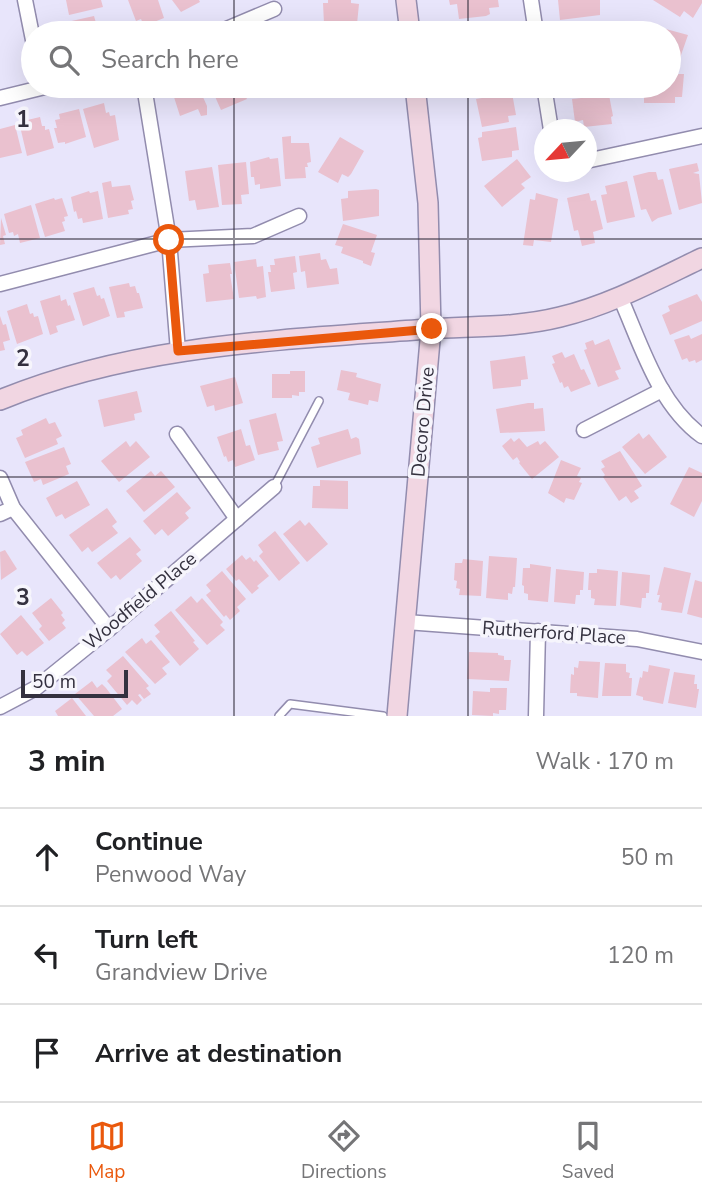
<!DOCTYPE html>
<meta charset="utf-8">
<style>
:root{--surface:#fff;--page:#f6f6f6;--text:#202124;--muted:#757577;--line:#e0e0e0;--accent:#ea580c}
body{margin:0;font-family:"Nunito Sans",sans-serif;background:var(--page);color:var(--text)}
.compass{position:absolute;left:534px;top:119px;width:63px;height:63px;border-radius:50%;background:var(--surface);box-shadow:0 7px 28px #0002;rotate:244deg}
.scale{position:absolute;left:21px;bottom:18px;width:107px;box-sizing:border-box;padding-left:7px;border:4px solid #34313f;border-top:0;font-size:19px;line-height:24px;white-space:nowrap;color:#34313f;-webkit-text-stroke:5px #f6f5fc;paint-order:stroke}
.stop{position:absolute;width:21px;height:21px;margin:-16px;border:5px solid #ea580c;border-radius:50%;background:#fff}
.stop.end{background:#ea580c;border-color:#fff;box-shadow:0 2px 7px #0008}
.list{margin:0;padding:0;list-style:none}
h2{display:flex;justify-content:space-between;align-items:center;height:91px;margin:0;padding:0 28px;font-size:30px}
h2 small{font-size:23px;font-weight:400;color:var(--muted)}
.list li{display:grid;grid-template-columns:46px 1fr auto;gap:21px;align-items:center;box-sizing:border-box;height:98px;padding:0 28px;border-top:2px solid var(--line)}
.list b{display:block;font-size:26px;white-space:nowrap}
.list p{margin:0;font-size:23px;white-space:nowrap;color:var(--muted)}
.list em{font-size:23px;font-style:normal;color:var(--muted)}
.icon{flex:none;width:38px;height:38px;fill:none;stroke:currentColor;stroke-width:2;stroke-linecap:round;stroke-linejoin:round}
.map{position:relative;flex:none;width:702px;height:716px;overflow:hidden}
.search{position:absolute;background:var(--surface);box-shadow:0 7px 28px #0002;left:21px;right:21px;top:21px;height:77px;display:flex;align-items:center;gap:18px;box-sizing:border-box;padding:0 24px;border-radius:38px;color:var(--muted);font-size:26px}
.sheet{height:385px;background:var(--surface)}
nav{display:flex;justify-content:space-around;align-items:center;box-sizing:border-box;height:98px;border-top:2px solid var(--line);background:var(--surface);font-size:19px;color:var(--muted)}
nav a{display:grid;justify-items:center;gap:4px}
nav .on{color:var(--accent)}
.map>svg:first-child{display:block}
.building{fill:#eac1cf}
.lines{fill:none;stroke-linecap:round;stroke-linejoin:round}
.lane-casing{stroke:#928cae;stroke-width:10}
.street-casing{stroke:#928cae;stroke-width:17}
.secondary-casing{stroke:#928cae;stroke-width:22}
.lane{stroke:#fff;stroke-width:7}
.street{stroke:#fff;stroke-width:14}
.secondary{stroke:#f1d6e2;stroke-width:19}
.route{stroke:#ea580c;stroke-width:9}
.grid{fill:none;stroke:#34313f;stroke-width:2;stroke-opacity:0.55}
.labels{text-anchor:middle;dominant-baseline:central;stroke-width:7;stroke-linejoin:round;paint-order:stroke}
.street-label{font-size:19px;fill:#34313f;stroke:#f6f5fc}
.grid-label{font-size:23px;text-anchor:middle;font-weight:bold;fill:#34313f;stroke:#f6f5fc;stroke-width:7;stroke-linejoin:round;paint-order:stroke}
</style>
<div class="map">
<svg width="702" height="716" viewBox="0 0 702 716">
<rect width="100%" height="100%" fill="#e8e5fb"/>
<g class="building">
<path d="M66 0H101L103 7 69 15Z"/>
<path d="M128 0H158L164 18 144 26 141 19 136 21Z"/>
<path d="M172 0H199L200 2 181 12Z"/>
<path d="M328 0H351V3L359 4 357 24H324L323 3H328Z"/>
<path d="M449 0H498L499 7 489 8 490 14 486 16 459 19 457 4 450 5Z"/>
<path d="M558 0H600V15L560 20Z"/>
<path d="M653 0H702V3L693 18 684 11 680 17Z"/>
<path d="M94 16 96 23 89 25 91 33H60L58 24Z"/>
<path d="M503 22 506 33H469L468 28Z"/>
<path d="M601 23 602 33H565L564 26Z"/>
<path d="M651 25 688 35 680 58 672 54 669 62V33H648Z"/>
<path d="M669 74H684L682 97H675V103H644V86H669Z"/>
<path d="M181 86H198L207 106V115L201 116 198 109 180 116 173 94 178 92 176 88Z"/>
<path d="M217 86H240L247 99 221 110 213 92 216 91 214 87Z"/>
<path d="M249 86H282L255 98Z"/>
<path d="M472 86H501V88L473 92Z"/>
<path d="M579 86H610V88L579 91Z"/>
<path d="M512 93 516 115 508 116 509 122 482 127 476 99Z"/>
<path d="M609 95 613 116 611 117 612 124 584 127 583 120 575 122 572 99Z"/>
<path d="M104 103 106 113 109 112 110 116 115 115 119 140 94 148 83 109Z"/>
<path d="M79 109 86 137 65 144V142L58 143 54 128H57L55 120 60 119 59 114Z"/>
<path d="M40 117 42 126H45V130L49 129 54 148 27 156 19 122Z"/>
<path d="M15 125 22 153 0 158V129Z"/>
<path d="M516 127 519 150 512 151V157L482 161 478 138 482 137V132Z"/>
<path d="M291 136V143H309L311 162 307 163 308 167H305L306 178 285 179 282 137Z"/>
<path d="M340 137 364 151 351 174 348 177 342 174 338 183 318 172Z"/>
<path d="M269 157 270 159 278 158 281 186 260 189V184L255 185 254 177H251L250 162Z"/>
<path d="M517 159 531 177 521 184 525 188 502 207 484 186Z"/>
<path d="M246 162 249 194 241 195 242 204 222 205 218 165Z"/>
<path d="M697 163 699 171 693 173 699 174 702 203 679 210 669 169Z"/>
<path d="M212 167 219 207 197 210 195 200 189 201 185 171Z"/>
<path d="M649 172H656L658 180 663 179 672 214 658 218 652 222 646 209 641 210 633 176Z"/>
<path d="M111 181 112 187 130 185 134 200 131 201 133 209 128 210 129 214 108 218 102 183Z"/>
<path d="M627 181 635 217 607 223 601 195 607 194 605 186Z"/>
<path d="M376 189 379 190V216L343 221 341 199 348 198V191Z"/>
<path d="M89 191 90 193 98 191 103 219 83 223 82 218 78 219 76 211 74 212 71 197Z"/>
<path d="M536 193 558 199 551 242 534 240 533 246 523 245 530 199 535 200Z"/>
<path d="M589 193 591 201 596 200 603 229 593 232 595 243 582 246 578 230 574 231 567 198Z"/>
<path d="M54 198 55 200 62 198 68 216 64 217 65 221 62 222 65 231 45 237 35 204Z"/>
<path d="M31 205 40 238 20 243 18 234 14 236 13 232 9 233 4 214Z"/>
<path d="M1 218 6 235 3 236 5 244 0 245Z"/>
<path d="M343 224 377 235 371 252 375 253 371 266 363 263V261L341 253 343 247 335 245Z"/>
<path d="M320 253 321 260 326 259 330 269 337 268 339 284 307 288 305 271 301 272 299 256Z"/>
<path d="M295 256 297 272 293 273 295 289 271 292 268 272H271L270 265H275L274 259Z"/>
<path d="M256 259 257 267 263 266 266 297 257 299 256 296 239 298 234 262Z"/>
<path d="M230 263 232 274H230L234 299 206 302 203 274 209 273 208 265Z"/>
<path d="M129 283 130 287 135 286 137 293H139L143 308 124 312 125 317 117 318 109 287Z"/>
<path d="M94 287 97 296 100 295 101 299 104 298 110 316 83 326 73 293Z"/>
<path d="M697 294 702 302V321L670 335 662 315 670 311 668 306Z"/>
<path d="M60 295 61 301 66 299 68 306 70 305 75 320 56 326 58 332 50 335 40 301Z"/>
<path d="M27 304 30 314 33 313 34 317 38 316 43 334 17 344 7 311Z"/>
<path d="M0 316 3 325 6 324 10 340 3 342 5 350 0 351Z"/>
<path d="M702 334V360L696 363 695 360 689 362 687 358 682 360 674 340 689 335 691 339Z"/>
<path d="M609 339 621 369 615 371 619 379 598 387 584 350 587 349 585 343 593 340 595 345Z"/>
<path d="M562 352 565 358 574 354 581 370 584 369 591 384 571 392 568 386 564 388 562 382 560 383 552 364 555 363 552 356Z"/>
<path d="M525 356 528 379 521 380V386L493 389 490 361Z"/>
<path d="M341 370 357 373 356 377 381 384 378 402 369 400 368 405 348 400 350 393 337 390Z"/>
<path d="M290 371H305V392H299V396L292 395V398H272V374H290Z"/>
<path d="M235 377 243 403 215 411 214 405 207 407 200 386Z"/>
<path d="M137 391 142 412 134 414 135 420 104 427 98 400Z"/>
<path d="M528 403H534V409L543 408 545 431 500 433 496 409Z"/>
<path d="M276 413 283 441 277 442 279 450 258 455 249 420Z"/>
<path d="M46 418 49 424 55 422 62 436 56 439 58 444 25 458 16 438 23 435 21 430Z"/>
<path d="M241 429 246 446 250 445 255 460 235 467 233 460 228 462 226 456 224 457 217 437Z"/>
<path d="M348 429 351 439 356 437 359 439 361 454 317 468 311 447 320 444 318 438Z"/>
<path d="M639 433 643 439 649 434 667 457 645 474 622 447Z"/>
<path d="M511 438 514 442 519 438 527 447 538 441 540 445 545 441 559 457 532 479 519 463 520 462 517 457 513 460 502 446Z"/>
<path d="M126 441 130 447 136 441 150 457 119 482 101 461Z"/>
<path d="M64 447 71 464 66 466 69 474 43 485 41 479 34 482 25 462Z"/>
<path d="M620 451 642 486 634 491 639 498 631 503 626 496 619 501 603 477 605 475 601 469 605 467 601 461Z"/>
<path d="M561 460 581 468 577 476 581 478 579 482 582 483 574 500 566 498 564 503 548 493Z"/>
<path d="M689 467 702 473V501L694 517 670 504Z"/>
<path d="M151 471 155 476 161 471 175 487 144 512 126 491Z"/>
<path d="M320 480 348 481V509L312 508 313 486H320Z"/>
<path d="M77 481 90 505 65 519 62 514 56 517 46 498Z"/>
<path d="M177 492 191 508 185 513 189 518 168 536 162 529 155 535 143 521Z"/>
<path d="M107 508 117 522 112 526 118 533 92 552 88 547 82 552 69 535Z"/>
<path d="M300 520 305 526 309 522 328 544 307 562 283 534Z"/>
<path d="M275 531 300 563 279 581 259 556 263 552 258 545Z"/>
<path d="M130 537 141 550 136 554 142 561 120 580 116 575 111 579 97 563Z"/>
<path d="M5 550 17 569 1 580 0 552Z"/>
<path d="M242 555 246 560 250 557 254 562 256 560 269 576 257 586 259 588 252 594 239 579 236 581 226 569Z"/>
<path d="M489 556 517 558 515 587H513L512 594 508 593V600L486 598Z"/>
<path d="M463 559 483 561 481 596 459 595 460 589 456 588 457 581 454 580 455 563H462Z"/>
<path d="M530 564 551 567 548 602 528 600V594L524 593V586L522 585 523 568H530Z"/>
<path d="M664 567 691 573 682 613 661 610 662 603 658 602 660 595H657Z"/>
<path d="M556 569 584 572 583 590H580V595H576L575 604 554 602Z"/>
<path d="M597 569 618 571 616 606 594 605 595 599 591 598V590H588L589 573H597Z"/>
<path d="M222 571 246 599 237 607 240 611 230 620 226 615 224 617 206 595 211 591 206 585Z"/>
<path d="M622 572 650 575 649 593H646V598H642L641 608 620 605Z"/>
<path d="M695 580 702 582V618L687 614Z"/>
<path d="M191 596 197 603 202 598 223 622 220 625 225 630 207 645 175 610Z"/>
<path d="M51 598 63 613 61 615 65 620 62 623 66 628 49 641 39 629 42 626 32 613Z"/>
<path d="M171 611 195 641 193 642 199 649 180 666 155 636 160 632 154 625Z"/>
<path d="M21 615 44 643 27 656 22 651 17 655 0 634Z"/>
<path d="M142 638 146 644 151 640 170 662 162 668 167 674 155 684 125 652Z"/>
<path d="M469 652 498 653V655L504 656V660H511L509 681 467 679Z"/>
<path d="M123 656 149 686 146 688 151 694 144 699 140 694 138 695 142 700 137 705 132 700 127 705 107 681 112 676 106 670Z"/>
<path d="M579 661 600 662 598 698 577 696V693H570L571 674 574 675V667L578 668Z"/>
<path d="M605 663 626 664V672L630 673 629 678H632L631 696H602Z"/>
<path d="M649 665 670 669 663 704 643 700V697L636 695 640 677 642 678 643 671 648 672Z"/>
<path d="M674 672 695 675 694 684H697V689H699L696 708 668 703Z"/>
<path d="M92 681 97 688 102 684 106 688 122 709 113 716H94L75 694Z"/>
<path d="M490 688H507L506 710H499V714L493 713V716L472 715 473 691 490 692Z"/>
<path d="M72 698 86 716H58L55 711Z"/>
</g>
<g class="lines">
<defs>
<g id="lane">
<path d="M274 487 319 401"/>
<path d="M279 716 290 704 383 716"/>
</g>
<g id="street">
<path d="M25 0 33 40"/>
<path d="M531 0 536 33"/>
<path d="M217 33 274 9"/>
<path d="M144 86 169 240 178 351"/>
<path d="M544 86 551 130"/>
<path d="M0 98 49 86"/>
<path d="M586 161 702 136"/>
<path d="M0 284 169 240 253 236 299 216"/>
<path d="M620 297C641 344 658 404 702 436"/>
<path d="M584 430 662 390"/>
<path d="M177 434 237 519"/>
<path d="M0 478 13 508 109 629"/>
<path d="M0 514 13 508"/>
<path d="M406 622 637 639 702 652"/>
<path d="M0 707 36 688 109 629 274 487"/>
<path d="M536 716 538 631"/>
</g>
<g id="secondary">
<path d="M406 0 410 33"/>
<path d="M0 400C135 344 284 340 428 329 472 326 516 328 560 317 610 305 656 280 702 258"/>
<path d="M397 716 431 329 428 203 415 86"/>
</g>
</defs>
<use href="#lane" class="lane-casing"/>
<use href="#street" class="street-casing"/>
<use href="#secondary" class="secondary-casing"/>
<use href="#lane" class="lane"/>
<use href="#street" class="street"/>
<use href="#secondary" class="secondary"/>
</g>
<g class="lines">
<path class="route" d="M169 240 178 351 432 329"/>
</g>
<path class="grid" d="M234 0V33M468 0V33M234 86V716M468 86V716M0 239H702M0 477H702"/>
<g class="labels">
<g class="street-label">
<text transform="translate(423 422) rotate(-85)">Decoro Drive</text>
<text transform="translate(140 601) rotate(-40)">Woodfield Place</text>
<text transform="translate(554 633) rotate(4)">Rutherford Place</text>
</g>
</g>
<g class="grid-label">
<text x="23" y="127">1</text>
<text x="23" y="366">2</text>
<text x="23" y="605">3</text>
</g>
</svg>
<svg class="compass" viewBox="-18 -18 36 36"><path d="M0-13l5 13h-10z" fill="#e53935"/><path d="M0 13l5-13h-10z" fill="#757577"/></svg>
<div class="scale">50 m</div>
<div class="stop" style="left:169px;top:240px"></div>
<div class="stop end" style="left:432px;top:329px"></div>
<div class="search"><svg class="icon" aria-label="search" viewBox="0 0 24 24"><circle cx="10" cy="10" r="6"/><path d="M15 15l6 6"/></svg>Search here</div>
</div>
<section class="sheet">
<h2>3 min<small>Walk · 170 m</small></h2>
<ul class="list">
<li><svg class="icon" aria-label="ahead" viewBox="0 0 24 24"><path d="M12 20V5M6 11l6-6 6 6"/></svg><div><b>Continue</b><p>Penwood Way</p></div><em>50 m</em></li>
<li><svg class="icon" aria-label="left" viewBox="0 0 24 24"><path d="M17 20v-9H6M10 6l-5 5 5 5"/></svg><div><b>Turn left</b><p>Grandview Drive</p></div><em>120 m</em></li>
<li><svg class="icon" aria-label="arrive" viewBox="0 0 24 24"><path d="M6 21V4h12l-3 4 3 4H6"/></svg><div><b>Arrive at destination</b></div></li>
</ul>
</section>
<nav>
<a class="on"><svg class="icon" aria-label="map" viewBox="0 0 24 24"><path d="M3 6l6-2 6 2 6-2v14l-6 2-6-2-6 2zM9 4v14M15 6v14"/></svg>Map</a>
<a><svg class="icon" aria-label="directions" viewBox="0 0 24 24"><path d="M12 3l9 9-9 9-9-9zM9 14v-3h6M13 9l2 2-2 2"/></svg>Directions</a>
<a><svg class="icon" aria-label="saved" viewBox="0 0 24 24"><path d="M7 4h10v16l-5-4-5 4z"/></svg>Saved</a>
</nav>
